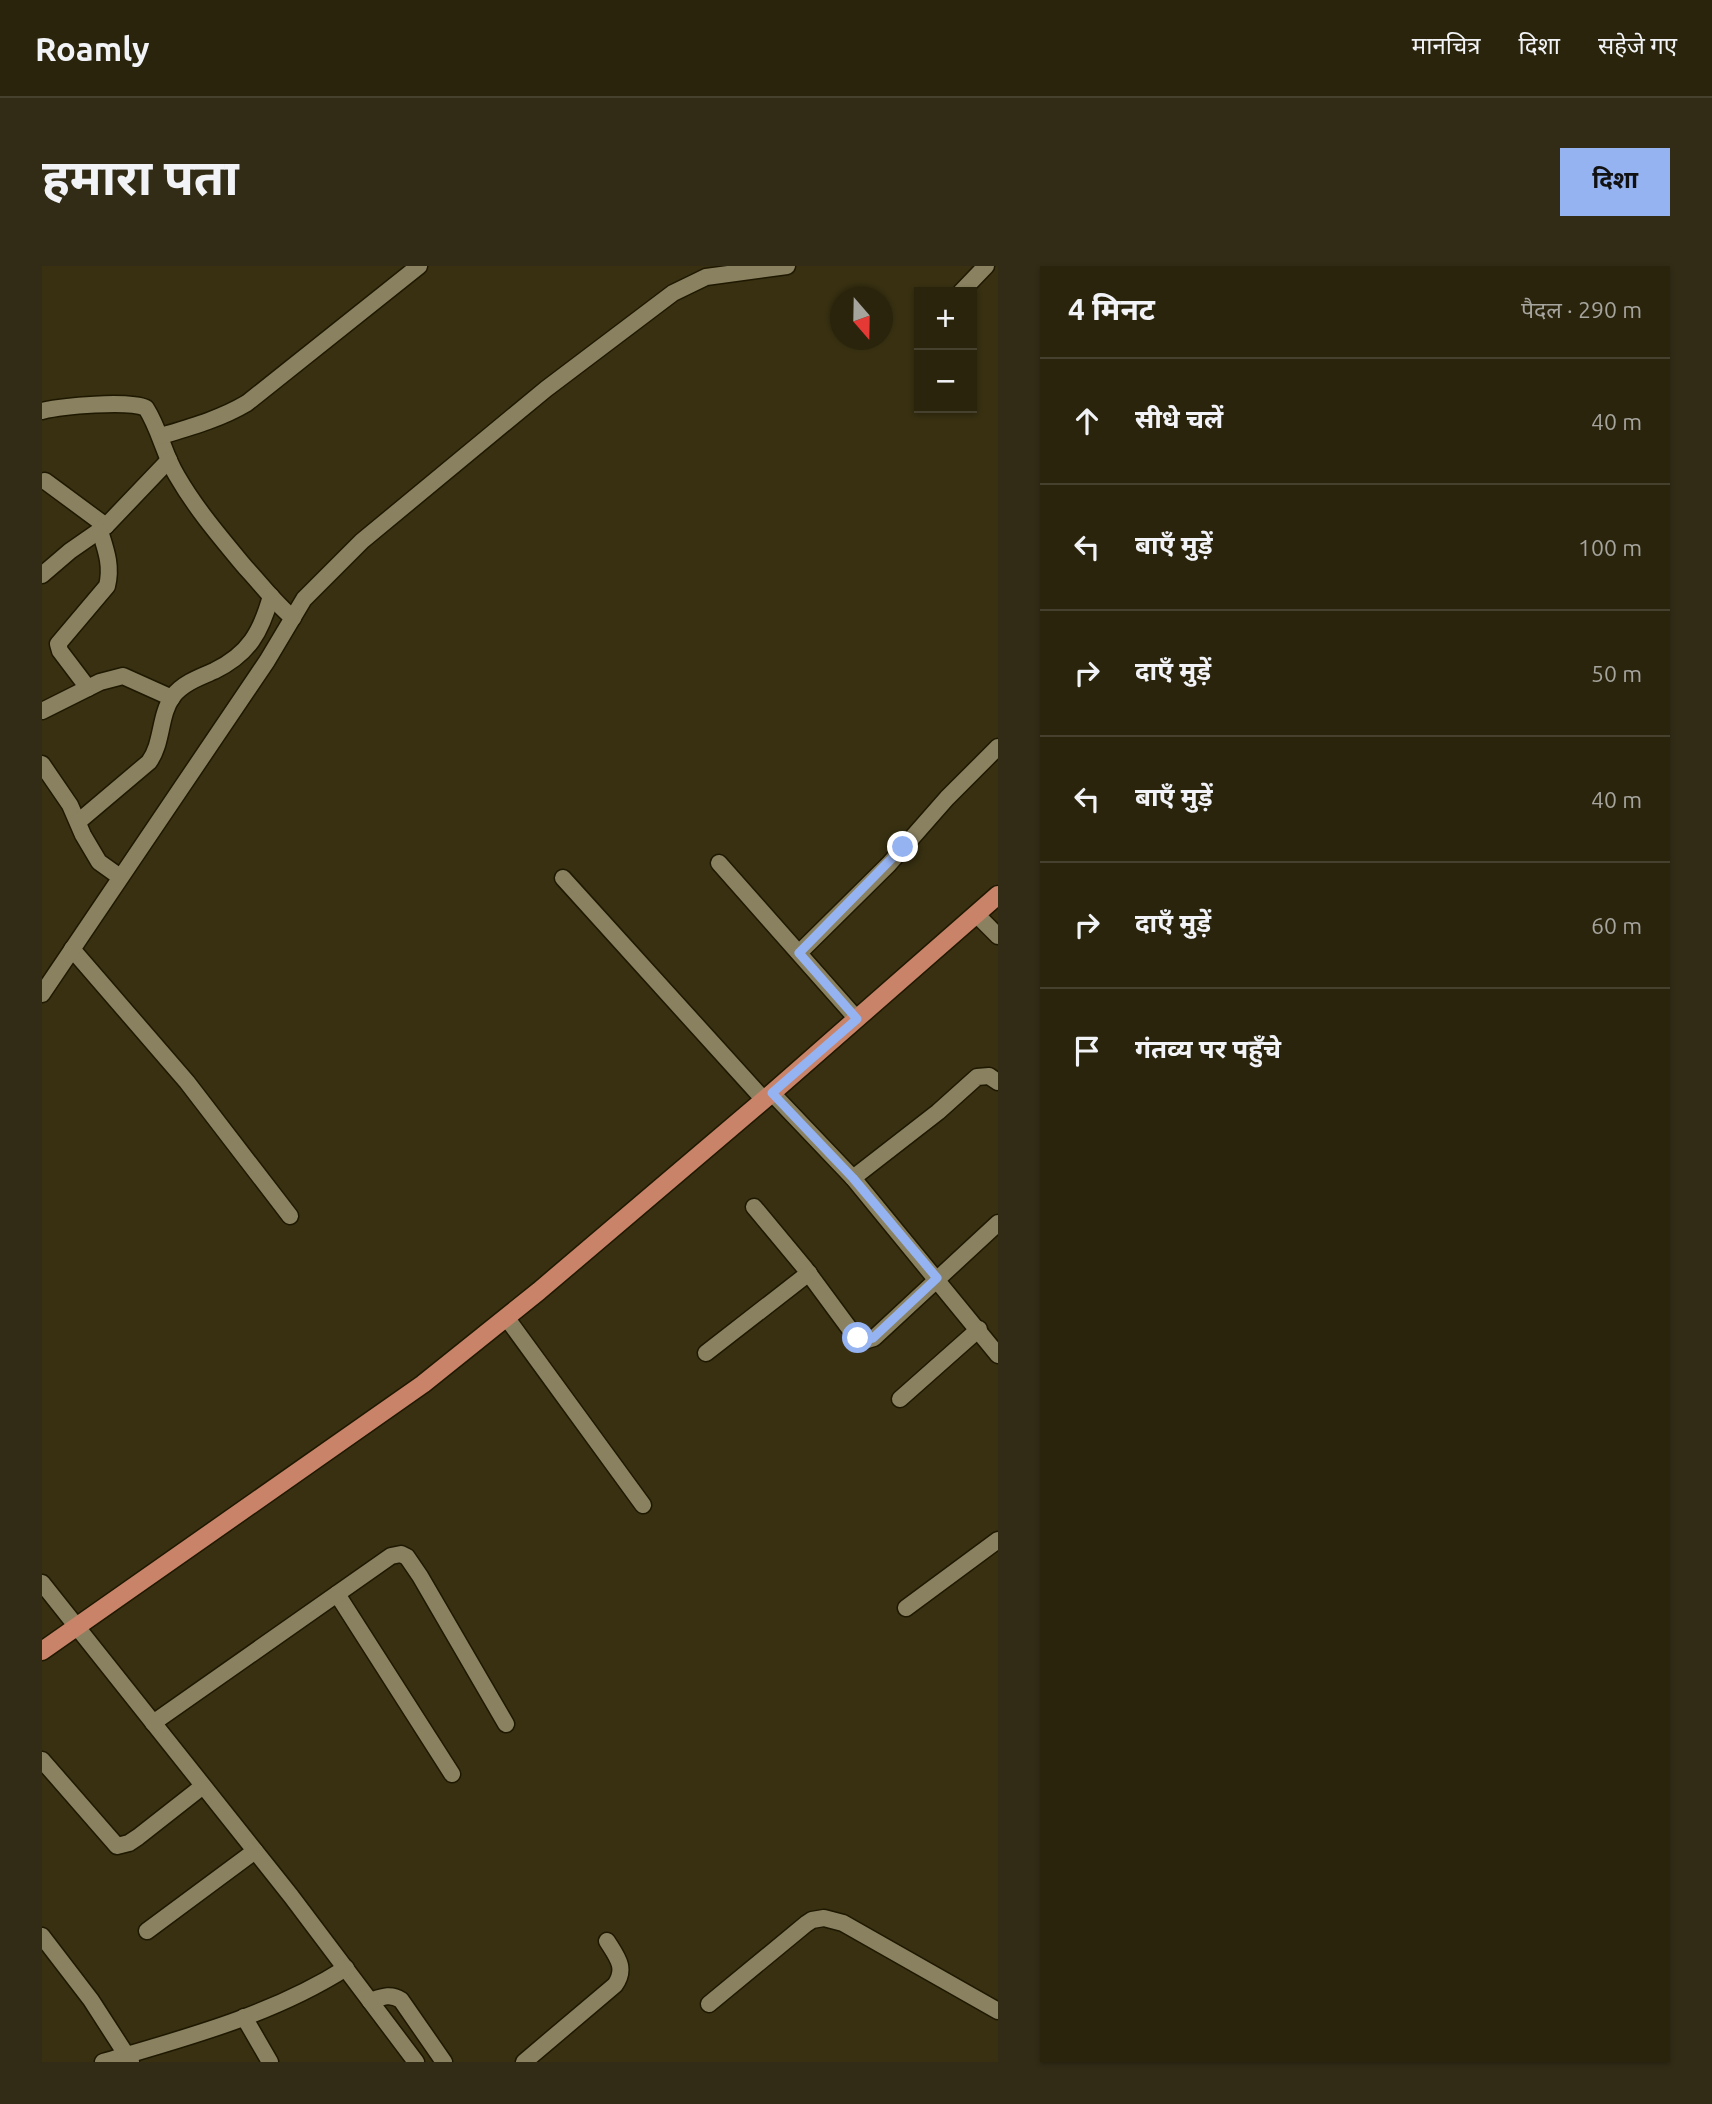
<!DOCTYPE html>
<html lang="hi">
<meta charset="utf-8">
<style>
:root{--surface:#2a240d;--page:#322c16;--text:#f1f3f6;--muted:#a5a49d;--line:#46412e;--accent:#95b2f1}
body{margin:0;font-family:Ubuntu,"Noto Sans Devanagari",sans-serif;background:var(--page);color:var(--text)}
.controls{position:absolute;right:21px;top:21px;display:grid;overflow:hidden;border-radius:0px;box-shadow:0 2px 5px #0004}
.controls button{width:63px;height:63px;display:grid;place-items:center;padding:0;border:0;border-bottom:2px solid var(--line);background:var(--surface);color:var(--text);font:35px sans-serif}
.compass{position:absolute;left:788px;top:21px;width:63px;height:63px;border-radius:50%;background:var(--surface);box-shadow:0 2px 5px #0004;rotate:160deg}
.stop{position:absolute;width:21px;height:21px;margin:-16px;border:5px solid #95b2f1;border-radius:50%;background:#fff}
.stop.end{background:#95b2f1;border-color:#fff;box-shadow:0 2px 7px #0008}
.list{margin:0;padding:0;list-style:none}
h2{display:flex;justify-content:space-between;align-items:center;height:91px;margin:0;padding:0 28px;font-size:30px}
h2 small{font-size:23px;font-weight:400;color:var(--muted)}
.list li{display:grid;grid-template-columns:46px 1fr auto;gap:21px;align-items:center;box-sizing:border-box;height:126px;padding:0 28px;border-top:2px solid var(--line)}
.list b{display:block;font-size:26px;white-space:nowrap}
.list em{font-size:23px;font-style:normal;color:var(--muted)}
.icon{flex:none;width:38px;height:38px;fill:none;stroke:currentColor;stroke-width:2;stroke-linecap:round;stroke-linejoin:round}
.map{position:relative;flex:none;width:956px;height:1796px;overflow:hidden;border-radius:0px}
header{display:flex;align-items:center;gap:42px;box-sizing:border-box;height:98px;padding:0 35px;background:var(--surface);border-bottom:2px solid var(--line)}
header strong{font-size:33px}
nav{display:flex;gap:38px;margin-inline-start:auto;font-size:24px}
.intro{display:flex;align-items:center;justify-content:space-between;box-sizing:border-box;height:168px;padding:0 42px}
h1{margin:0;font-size:49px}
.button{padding:18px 32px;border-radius:0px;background:var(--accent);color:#111;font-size:24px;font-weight:700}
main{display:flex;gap:42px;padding:0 42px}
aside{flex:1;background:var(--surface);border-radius:0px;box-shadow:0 2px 5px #0004}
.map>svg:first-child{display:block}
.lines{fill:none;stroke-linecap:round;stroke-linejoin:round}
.minor-casing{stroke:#1f1800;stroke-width:19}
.major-casing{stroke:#1f1800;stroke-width:21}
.minor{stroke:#8a8160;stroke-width:16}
.major{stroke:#c88368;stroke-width:18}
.route{stroke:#95b2f1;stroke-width:9}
</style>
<header>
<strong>Roamly</strong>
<nav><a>मानचित्र</a><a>दिशा</a><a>सहेजे गए</a></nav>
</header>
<div class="intro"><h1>हमारा पता</h1><a class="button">दिशा</a></div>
<main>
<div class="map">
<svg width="956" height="1796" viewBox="0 0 956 1796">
<rect width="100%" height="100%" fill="#383011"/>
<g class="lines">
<defs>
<g id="minor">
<path d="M919 26 944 0"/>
<path d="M0 145C20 140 86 134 104 142 118 164 122 189 135 210 154 243 179 272 203 301 219 318 233 337 251 352"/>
<path d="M119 170C149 161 178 153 205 137L377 0"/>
<path d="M3 215 64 260"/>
<path d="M0 309 28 285 64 260 127 194"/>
<path d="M46 422 18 385 16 378 65 320C70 300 64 284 58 265"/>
<path d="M0 445 58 416 81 410 130 432"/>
<path d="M0 498 28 539 41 569 57 596 78 611"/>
<path d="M36 556 107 496C121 477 117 449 131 430 141 417 158 411 172 405 207 388 219 366 229 330"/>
<path d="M677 597 815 753"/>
<path d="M521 612 722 834"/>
<path d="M934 648 956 670"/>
<path d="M30 683 145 816 248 950"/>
<path d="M757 687 847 598 905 532 956 481"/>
<path d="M0 728 225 395 262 333 320 275 504 123 631 27 664 11 745 0"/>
<path d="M730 827 811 912 956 1089"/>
<path d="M811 912 896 846 935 811 947 810 956 816"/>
<path d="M712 941 762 1001 807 1062 822 1075 832 1072 956 957"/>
<path d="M464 1051 601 1239"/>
<path d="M664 1087 767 1007"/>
<path d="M858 1133 937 1063"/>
<path d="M0 1317 249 1630 374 1796"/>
<path d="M295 1328 410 1508"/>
<path d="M864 1342 956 1274"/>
<path d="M111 1457 349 1290 359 1288 365 1291 378 1310 464 1458"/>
<path d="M0 1494 75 1580 87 1577 96 1571 161 1520"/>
<path d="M105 1665 213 1585"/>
<path d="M0 1670 49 1734 89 1796"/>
<path d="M328 1735C340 1731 348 1727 359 1734L402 1796"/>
<path d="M667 1738 764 1658 770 1654 782 1652 801 1657 956 1745"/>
<path d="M202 1751 228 1796"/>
<path d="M61 1796C143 1772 230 1749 304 1702"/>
<path d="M482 1796 573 1719C585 1702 575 1691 565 1675"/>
</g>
<path id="major" d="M0 1385 381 1118 497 1025 730 827 956 629"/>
</defs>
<use href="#minor" class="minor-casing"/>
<use href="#major" class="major-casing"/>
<use href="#minor" class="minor"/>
<use href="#major" class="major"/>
</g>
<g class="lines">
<path class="route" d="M816 1072 822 1074 831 1072 895 1012 811 912 730 827 815 753 757 687 861 581"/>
</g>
</svg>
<div class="controls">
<button>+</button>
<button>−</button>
</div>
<svg class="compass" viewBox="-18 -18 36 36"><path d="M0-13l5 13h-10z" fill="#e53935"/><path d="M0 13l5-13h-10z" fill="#a5a49d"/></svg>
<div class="stop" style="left:816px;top:1072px"></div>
<div class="stop end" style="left:861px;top:581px"></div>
</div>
<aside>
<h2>4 मिनट<small>पैदल · 290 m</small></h2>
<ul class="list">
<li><svg class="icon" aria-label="ahead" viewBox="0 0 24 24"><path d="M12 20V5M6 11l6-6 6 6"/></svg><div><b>सीधे चलें</b></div><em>40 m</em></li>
<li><svg class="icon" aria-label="left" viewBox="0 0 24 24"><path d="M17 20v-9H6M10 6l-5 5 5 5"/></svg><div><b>बाएँ मुड़ें</b></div><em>100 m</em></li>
<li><svg class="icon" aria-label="right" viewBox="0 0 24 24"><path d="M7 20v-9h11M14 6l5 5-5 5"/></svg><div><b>दाएँ मुड़ें</b></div><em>50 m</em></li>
<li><svg class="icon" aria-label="left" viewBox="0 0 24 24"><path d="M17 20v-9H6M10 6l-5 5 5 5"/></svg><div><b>बाएँ मुड़ें</b></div><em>40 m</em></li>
<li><svg class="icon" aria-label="right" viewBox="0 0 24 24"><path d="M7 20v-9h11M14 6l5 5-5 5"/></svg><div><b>दाएँ मुड़ें</b></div><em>60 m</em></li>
<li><svg class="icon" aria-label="arrive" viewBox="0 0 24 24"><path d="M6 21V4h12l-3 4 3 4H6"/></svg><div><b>गंतव्य पर पहुँचे</b></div></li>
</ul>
</aside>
</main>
